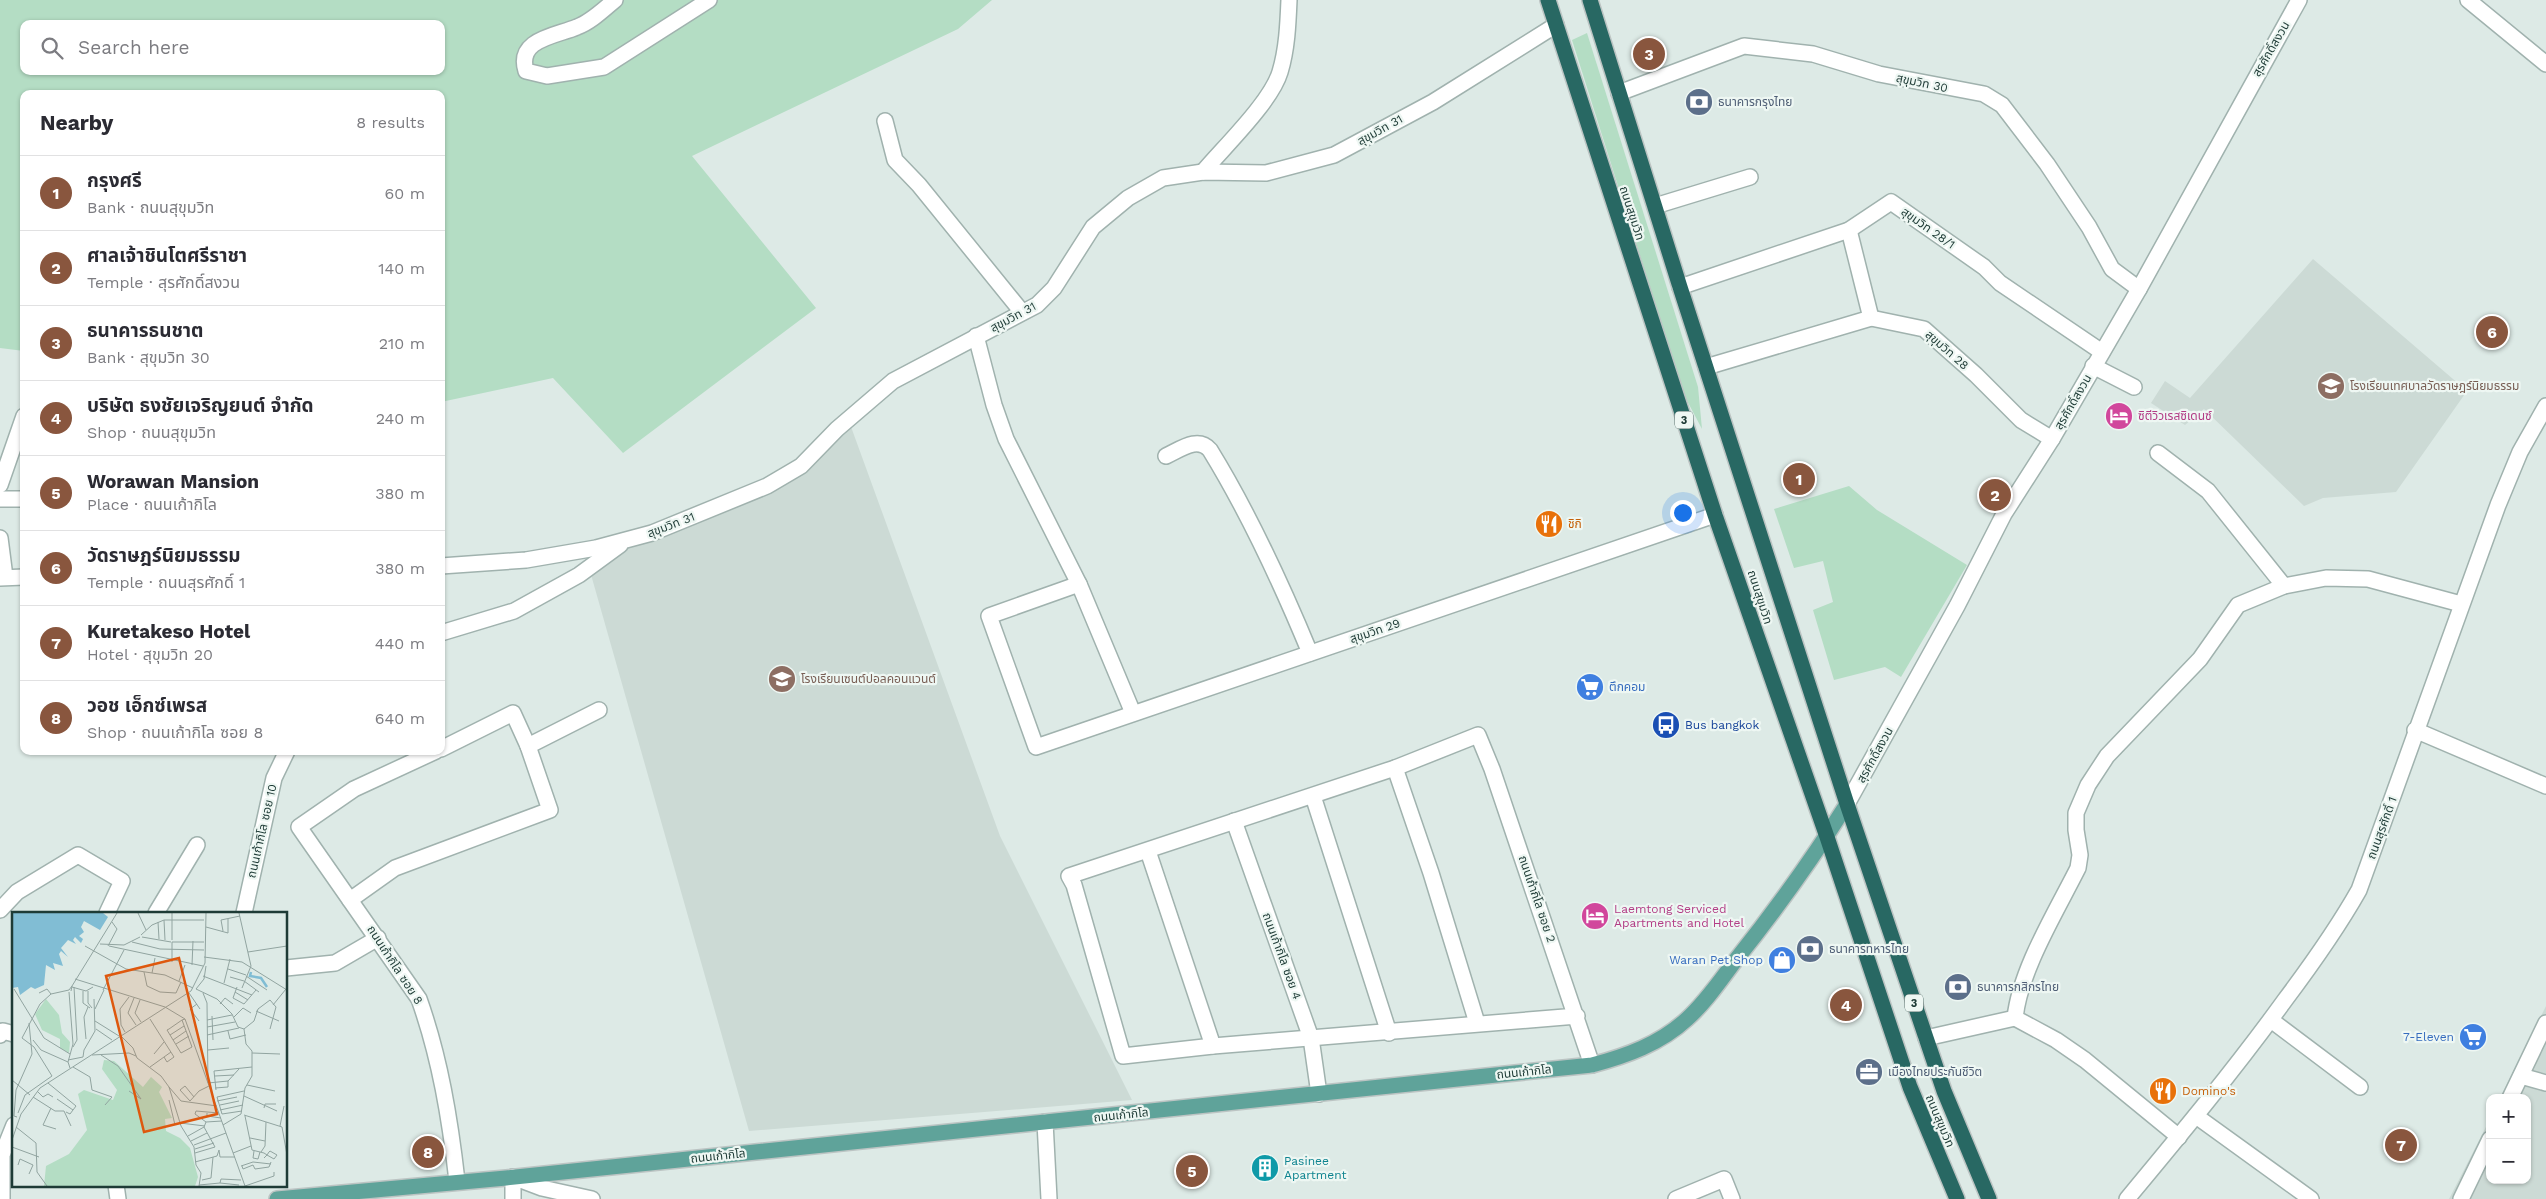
<!DOCTYPE html>
<meta charset="utf-8">
<style>
:root{--surface:#fff;--page:#f2f2f3;--text:#2b2b33;--muted:#7c7c81;--line:#e1e1e2;--accent:#89563e}
body{margin:0;font-family:"Work Sans","Noto Sans Thai",sans-serif;background:var(--page);color:var(--text)}
.controls{position:absolute;right:15px;bottom:15px;display:grid;overflow:hidden;border-radius:10px;box-shadow:0 1px 4px #0004}
.controls button{width:45px;height:45px;display:grid;place-items:center;padding:0;border:0;border-bottom:1px solid var(--line);background:var(--surface);color:var(--text);font:25px sans-serif}
.you{position:absolute;left:1682px;top:512px;width:18px;height:18px;margin:-12px;border:4px solid #fff;border-radius:50%;background:#1a73e8;box-shadow:0 0 0 8px #1a73e833}
.badge{display:grid;place-items:center;width:32px;height:32px;border-radius:50%;background:var(--accent);color:#fff;font-size:16px;font-weight:700}
.pin{position:absolute;translate:-50% -50%;border:2px solid #fff;box-shadow:0 1px 5px #0006}
.list{margin:0;padding:0;list-style:none}
h2{display:flex;justify-content:space-between;align-items:center;height:65px;margin:0;padding:0 20px;font-size:21px}
h2 small{font-size:16px;font-weight:400;color:var(--muted)}
.list li{display:grid;grid-template-columns:32px 1fr auto;gap:15px;align-items:center;box-sizing:border-box;height:75px;padding:0 20px;border-top:1px solid var(--line)}
.list b{display:block;font-size:19px;white-space:nowrap}
.list p{margin:0;font-size:16px;white-space:nowrap;color:var(--muted)}
.list em{font-size:16px;font-style:normal;color:var(--muted)}
.icon{flex:none;width:28px;height:28px;fill:none;stroke:currentColor;stroke-width:2;stroke-linecap:round;stroke-linejoin:round}
.map{position:relative;flex:none;width:2546px;height:1199px;overflow:hidden}
.search{position:absolute;background:var(--surface);box-shadow:0 1px 4px #0004;left:20px;top:20px;width:425px;height:55px;display:flex;align-items:center;gap:12px;box-sizing:border-box;padding:0 18px;border-radius:10px;color:var(--muted);font-size:19px}
.panel{position:absolute;background:var(--surface);box-shadow:0 1px 4px #0004;left:20px;top:90px;width:425px;height:665px;border-radius:10px}
.map>svg:first-child{display:block}
.built{fill:#ccdad5}
.green{fill:#b4ddc4;fill-rule:evenodd}
.lines{fill:none;stroke-linecap:round;stroke-linejoin:round}
.minor-casing{stroke:#a0b2ae;stroke-width:18}
.major-casing{stroke:#bcc4c3;stroke-width:18}
.highway-casing{stroke:#bcc4c3;stroke-width:18}
.minor{stroke:#fff;stroke-width:15}
.major{stroke:#5fa39a;stroke-width:15}
.highway{stroke:#286863;stroke-width:15}
.labels{text-anchor:middle;dominant-baseline:central;stroke-width:4.5;stroke-linejoin:round;paint-order:stroke}
.shield{fill:#eef7f3;stroke:#5c736f;stroke-width:1}
.shield-label{font-size:11px;font-weight:bold;fill:#1e3b36}
.street-label{font-size:12px;fill:#1e3b36;stroke:#eef7f3}
.service-label{font-size:12px;fill:#4e5e75;stroke:#eef7f3;text-anchor:start}
.education-label{font-size:12px;fill:#785e54;stroke:#eef7f3;text-anchor:start}
.hotel-label{font-size:12px;fill:#b23c85;stroke:#eef7f3;text-anchor:start}
.food-label{font-size:12px;fill:#c56008;stroke:#eef7f3;text-anchor:start}
.shop-label{font-size:12px;fill:#366cbe;stroke:#eef7f3;text-anchor:end}
.transit-label{font-size:12px;fill:#164399;stroke:#eef7f3;text-anchor:start}
.culture-label{font-size:12px;fill:#0d838f;stroke:#eef7f3;text-anchor:start}
.inset-river{fill:none;stroke:#81bdd4;stroke-width:2.5}
.inset-road{fill:none;stroke:#91a4a0;stroke-width:1}
.view{fill:#de580e;fill-opacity:0.15;stroke:#de580e;stroke-width:2.5}
.inset-edge{fill:none;stroke:#1e3b36;stroke-width:2.5}
</style>
<div class="map">
<svg width="2546" height="1199" viewBox="0 0 2546 1199">
<rect width="100%" height="100%" fill="#ddeae6"/>
<g class="built">
<path d="M2313 259 2467 391 2396 492 2323 498 2304 506 2204 409 2185 425 2151 403 2165 381 2190 398Z"/>
<path d="M850 424 1000 836 1132 1100 749 1131 584 550 754 493Z"/>
<path d="M2546 1006V1199H2449L2490 1119V1180H2527V1098H2500Z"/>
</g>
<g class="green">
<path d="M0 0H992L958 29 692 156 816 308 623 453 553 378 441 402V94H24V351L0 348ZM24 24H441V71H24Z"/>
<path d="M1587 33 1698 387 1702 429 1684 395 1572 40Z"/>
<path d="M1849 486 1877 510 1967 565 1901 677 1885 667 1834 680 1813 610 1833 602 1823 561 1794 568 1774 509Z"/>
</g>
<g class="lines">
<defs>
<g id="minor">
<path d="M615 0C604 9 591 22 577 27 556 36 516 39 526 71L547 76 604 67 709 0"/>
<path d="M2468 0 2546 64"/>
<path d="M1619 93 1744 46 1813 54 1879 74 1984 94 2002 105 2047 164 2089 227 2112 269 2139 289"/>
<path d="M885 121 895 160 919 185 1022 312"/>
<path d="M1203 172C1224 147 1271 102 1280 72 1287 49 1288 24 1289 0"/>
<path d="M1655 206 1750 177"/>
<path d="M1849 230 1871 318"/>
<path d="M1680 287 1849 230 1891 202 1984 267 2000 283 2102 352"/>
<path d="M976 336 994 405 1006 439 1079 584 1133 713"/>
<path d="M2093 366 2134 387"/>
<path d="M1706 367 1871 318 1924 329 1976 375 2021 420 2052 439"/>
<path d="M2158 453 2208 491 2284 586"/>
<path d="M1166 456C1181 449 1198 436 1210 450 1250 515 1281 583 1310 653"/>
<path d="M0 485 24 416"/>
<path d="M0 499H24"/>
<path d="M0 538 5 577"/>
<path d="M441 566 526 560 596 548 652 533 767 486 801 466 837 429 893 381 1037 305 1054 288 1093 227 1128 198 1163 178 1203 172 1266 173 1334 155 1433 102 1556 25"/>
<path d="M0 578 24 577"/>
<path d="M1079 584 989 616 1036 747 1715 515"/>
<path d="M441 633 514 611 579 575 620 545"/>
<path d="M2415 730 2546 786"/>
<path d="M528 746 599 710"/>
<path d="M436 751 354 789 299 827 419 999C440 1058 450 1119 457 1181"/>
<path d="M1395 768 1431 873 1477 1023"/>
<path d="M1313 796 1389 1033"/>
<path d="M1847 804 1957 606 2004 514 2052 439 2139 289 2299 0"/>
<path d="M1234 821 1311 1038 1319 1094"/>
<path d="M1148 851 1213 1046"/>
<path d="M350 900 395 868 550 810 528 746 513 713 441 749"/>
<path d="M0 910 17 892 78 855 122 881 107 913"/>
<path d="M156 913 197 845"/>
<path d="M244 913 274 778 287 751"/>
<path d="M286 968 335 963 378 938"/>
<path d="M1577 1016 1213 1046 1123 1056 1074 885 1069 876 1395 768 1478 735 1492 769 1592 1065"/>
<path d="M2271 1020 2360 1087"/>
<path d="M0 1035 3 1031 14 1034"/>
<path d="M1926 1038 2015 1018"/>
<path d="M2521 1076 2546 1083"/>
<path d="M2510 1098 2546 1023"/>
<path d="M2196 1116 2311 1199"/>
<path d="M1045 1122 1049 1199"/>
<path d="M2179 1137 2085 1060 2056 1040 2015 1018C2020 970 2056 912 2078 868L2080 855 2076 830V813L2088 785 2107 756 2200 659 2238 605 2284 586 2326 578 2368 579 2461 604"/>
<path d="M116 1185 118 1199"/>
<path d="M2 1199V1155L14 1125"/>
<path d="M513 1199V1177L542 1188 592 1199"/>
<path d="M1676 1199 1724 1179 1732 1199"/>
<path d="M2127 1199C2181 1134 2235 1069 2285 1000 2312 964 2337 929 2359 890L2498 505 2520 452 2546 406"/>
<path d="M2461 1199 2490 1139"/>
</g>
<path id="major" d="M277 1199 506 1178 1592 1065C1626 1056 1660 1044 1687 1019 1705 1003 1720 981 1735 961 1775 911 1813 858 1847 804"/>
<g id="highway">
<path d="M1548 0 1715 515 1827 837 1910 1087 1957 1199"/>
<path d="M1590 0 1680 287 1847 804 1944 1091 1989 1199"/>
</g>
</defs>
<use href="#minor" class="minor-casing"/>
<use href="#major" class="major-casing"/>
<use href="#highway" class="highway-casing"/>
<use href="#minor" class="minor"/>
<use href="#major" class="major"/>
<use href="#highway" class="highway"/>
</g>
<defs>
<symbol id="bank-disc" viewBox="-11 -11 22 22"><circle r="9.5" fill="#5c6f8a" stroke="#eef7f3"/><path d="M-6-4H6V4H-6ZM0-2.3a2.3 2.3 0 1 0 0 4.6a2.3 2.3 0 1 0 0-4.6Z" fill="#fff"/></symbol>
<symbol id="school-disc" viewBox="-11 -11 22 22"><circle r="9.5" fill="#8d6e63" stroke="#eef7f3"/><path d="M0-5L7-2L0 1L-7-2ZM-4 1L0 2.5L4 1V4Q0 6-4 4Z" fill="#fff"/></symbol>
<symbol id="hotel-disc" viewBox="-11 -11 22 22"><circle r="9.5" fill="#d1479c" stroke="#eef7f3"/><path d="M-6-4.5h1.5V1H6V5H4.5V3h-9V5H-6ZM-4 0a1.8 1.8 0 1 1 3.6 0ZM.5 0V-2.5h3Q6-2.5 6 0Z" fill="#fff"/></symbol>
<symbol id="restaurant-disc" viewBox="-11 -11 22 22"><circle r="9.5" fill="#e8710a" stroke="#eef7f3"/><path d="M-5-6h1v4h1v-4h1v4h1v-4h1v5L-1.5 .5V6h-2V.5L-5-1ZM5-6V6H3V1.5H1.5Q1.5-4 5-6Z" fill="#fff"/></symbol>
<symbol id="supermarket-disc" viewBox="-11 -11 22 22"><circle r="9.5" fill="#3f7fe0" stroke="#eef7f3"/><path d="M-6-5.5h2.5l.6 2H6L4.5 2H-2.5L-4.4-4H-6ZM-1.5 3.2a1.3 1.3 0 1 0 .1 0ZM3 3.2a1.3 1.3 0 1 0 .1 0Z" fill="#fff"/></symbol>
<symbol id="bus-disc" viewBox="-11 -11 22 22"><circle r="9.5" fill="#1a4fb4" stroke="#eef7f3"/><path d="M-5-6H5V4H4V6H2V4H-2V6H-4V4H-5ZM-3.5-4V0h7V-4ZM-3.5 1.2v1.5H-2V1.2ZM2 1.2v1.5H3.5V1.2Z" fill="#fff"/></symbol>
<symbol id="shop-disc" viewBox="-11 -11 22 22"><circle r="9.5" fill="#3f7fe0" stroke="#eef7f3"/><path d="M-5-2.5h2.3a2.7 3.5 0 0 1 5.4 0H5L5.5 6h-11ZM-1.5-2.5h3a1.5 2.3 0 0 0-3 0Z" fill="#fff"/></symbol>
<symbol id="office-disc" viewBox="-11 -11 22 22"><circle r="9.5" fill="#5c6f8a" stroke="#eef7f3"/><path d="M-6-3h4V-5.5h4V-3h4V5H-6ZM-1-4.5V-3h2v-1.5ZM-6 0V1H6V0Z" fill="#fff"/></symbol>
<symbol id="building-disc" viewBox="-11 -11 22 22"><circle r="9.5" fill="#0f9aa8" stroke="#eef7f3"/><path d="M-4-6H4V6H1V3H-1V6H-4ZM-2.5-4.3h1.7v1.8h-1.7ZM.8-4.3h1.7v1.8H.8ZM-2.5-1h1.7V.8h-1.7ZM.8-1h1.7V.8H.8Z" fill="#fff"/></symbol>
</defs>
<g fill-rule="evenodd">
<use href="#bank-disc" x="1683" y="86" width="32" height="32"/>
<use href="#school-disc" x="2315" y="370" width="32" height="32"/>
<use href="#hotel-disc" x="2103" y="400" width="32" height="32"/>
<use href="#restaurant-disc" x="1533" y="508" width="32" height="32"/>
<use href="#school-disc" x="766" y="663" width="32" height="32"/>
<use href="#supermarket-disc" x="1574" y="671" width="32" height="32"/>
<use href="#bus-disc" x="1650" y="709" width="32" height="32"/>
<use href="#hotel-disc" x="1579" y="900" width="32" height="32"/>
<use href="#bank-disc" x="1794" y="933" width="32" height="32"/>
<use href="#shop-disc" x="1766" y="944" width="32" height="32"/>
<use href="#bank-disc" x="1942" y="971" width="32" height="32"/>
<use href="#supermarket-disc" x="2457" y="1021" width="32" height="32"/>
<use href="#office-disc" x="1853" y="1056" width="32" height="32"/>
<use href="#restaurant-disc" x="2147" y="1075" width="32" height="32"/>
<use href="#building-disc" x="1249" y="1152" width="32" height="32"/>
</g>
<g class="labels">
<g class="shield">
<rect x="1675" y="411.5" width="18" height="17" rx="4"/>
<rect x="1905" y="994.5" width="18" height="17" rx="4"/>
</g>
<g class="shield-label">
<text x="1684" y="420">3</text>
<text x="1914" y="1003">3</text>
</g>
<g class="street-label">
<text transform="translate(2271 49) rotate(-60)">สุรศักดิ์สงวน</text>
<text transform="translate(1922 83) rotate(12)">สุขุมวิท 30</text>
<text transform="translate(1380 130) rotate(-29)">สุขุมวิท 31</text>
<text transform="translate(1632 213) rotate(72)">ถนนสุขุมวิท</text>
<text transform="translate(1928 228) rotate(35)">สุขุมวิท 28/1</text>
<text transform="translate(1013 317) rotate(-28)">สุขุมวิท 31</text>
<text transform="translate(1947 350) rotate(41)">สุขุมวิท 28</text>
<text transform="translate(2073 402) rotate(-60)">สุรศักดิ์สงวน</text>
<text transform="translate(671 525) rotate(-21)">สุขุมวิท 31</text>
<text transform="translate(1760 597) rotate(72)">ถนนสุขุมวิท</text>
<text transform="translate(1375 631) rotate(-19)">สุขุมวิท 29</text>
<text transform="translate(1875 755) rotate(-61)">สุรศักดิ์สงวน</text>
<text transform="translate(2382 828) rotate(-70)">ถนนสุรศักดิ์ 1</text>
<text transform="translate(262 831) rotate(-77)">ถนนเก้ากิโล ซอย 10</text>
<text transform="translate(1537 899) rotate(71)">ถนนเก้ากิโล ซอย 2</text>
<text transform="translate(1282 956) rotate(70)">ถนนเก้ากิโล ซอย 4</text>
<text transform="translate(395 965) rotate(57)">ถนนเก้ากิโล ซอย 8</text>
<text transform="translate(1524 1072) rotate(-6)">ถนนเก้ากิโล</text>
<text transform="translate(1121 1115) rotate(-6)">ถนนเก้ากิโล</text>
<text transform="translate(1940 1121) rotate(67)">ถนนสุขุมวิท</text>
<text transform="translate(718 1156) rotate(-6)">ถนนเก้ากิโล</text>
</g>
<g class="service-label">
<text x="1718" y="102">ธนาคารกรุงไทย</text>
<text x="1829" y="949">ธนาคารทหารไทย</text>
<text x="1977" y="987">ธนาคารกสิกรไทย</text>
<text x="1888" y="1072">เมืองไทยประกันชีวิต</text>
</g>
<g class="education-label">
<text x="2350" y="386">โรงเรียนเทศบาลวัดราษฎร์นิยมธรรม</text>
<text x="801" y="679">โรงเรียนเซนต์ปอลคอนแวนต์</text>
</g>
<g class="hotel-label">
<text x="2138" y="416">ซิตีวิวเรสซิเดนซ์</text>
<text x="1614" y="909">Laemtong Serviced<tspan x="1614" dy="14">Apartments and Hotel</tspan></text>
</g>
<g class="food-label">
<text x="1568" y="524">ชิกิ</text>
<text x="2182" y="1091">Domino's</text>
</g>
<g class="shop-label">
<text x="1609" y="687" text-anchor="start">ตึกคอม</text>
<text x="1763" y="960">Waran Pet Shop</text>
<text x="2454" y="1037">7-Eleven</text>
</g>
<g class="transit-label">
<text x="1685" y="725">Bus bangkok</text>
</g>
<g class="culture-label">
<text x="1284" y="1161">Pasinee<tspan x="1284" dy="14">Apartment</tspan></text>
</g>
</g>
<g transform="translate(12 912)">
<rect width="275" height="275" fill="#ddeae6"/>
<path d="M34 87 47 103 50 121 58 130 57 141 48 136V127L30 118 23 102ZM92 148 102 149 131 175 139 165 150 175 147 180 160 206 153 207 154 219 168 226 178 236 186 265 183 274H32L34 254 57 242 75 218 66 182 72 178 101 188 105 178 90 157Z" fill="#b4ddc4"/>
<path d="M0 1H91L96 5 88 18 72 9 69 15 72 20 67 24 71 27 69 31 63 25 61 28 64 32 56 28 49 36 56 45 49 39 47 42 51 54 41 51 43 58 34 53 32 73 23 77 19 75 8 83 6 75 0 76Z" fill="#81bdd4"/>
<path class="inset-river" d="M239 60 238 64 249 66 255 75"/>
<path class="inset-road" d="M126 1 134 18M160 1V28M227 1 239 54 230 76M152 8 153 28M146 10 147 27M194 15 216 21V7M211 19 209 8 228 4M129 23 140 13 152 8H192M130 25 159 30M120 30 148 37 192 38M160 30H192M88 32 112 33 128 25M73 34 114 57 153 63 181 76M96 34 105 17 100 10M97 34 191 54M236 40 275 34M192 45 230 50 275 78M160 50V30M180 53 181 29M194 54 192 67 184 77 205 87 220 102 226 115 232 117M216 57 234 63M132 60 135 74 148 80 164 81 169 70M140 61 143 46M191 64 240 83M234 64 255 78M218 65 232 69 247 80M63 67 153 95M167 69 173 53M212 71 218 47M60 74 105 1M60 75 74 79 81 75M225 75 221 86 232 92 244 78M2 77 32 126 58 142M91 78 112 38M71 79V91L78 96M76 79V91L80 96M57 80 61 132 56 150 58 156M223 80 236 88M27 81 35 77 39 82M177 81 188 97M191 81 195 91 196 171 216 169 227 157M122 86 116 101 124 113M128 88 123 101 129 110M185 92 178 97 187 109M208 92 213 86 221 92M261 93 274 77M153 95 173 107 233 274M83 97 92 78M244 99 267 109M200 104 201 128M222 105 231 96 239 101M138 107 162 145 155 150 152 145M170 108 180 135 169 141 155 118 157 117 170 108 173 107M195 108 220 103M83 109 107 124M195 115 223 110M84 117 100 128M232 117 242 109 246 97 258 88 264 95 258 117M216 119 218 127 234 123M113 120 109 113 108 97 117 85M158 123 172 114M195 123 227 116M110 125 121 136 125 146 149 164 157 175 169 214 182 235 184 253 189 261 187 274M74 127 72 105 76 95M21 128 29 138 56 150M161 128 174 119M164 132 177 124M61 135 65 128 62 75M196 138 217 136M240 141 268 142M142 142 152 130M80 143 117 141 124 144M89 143 106 154 129 187 117 179M56 148 71 145 72 138 83 119 82 87M61 155 78 165 80 178 100 185 93 193M138 155 159 140M40 164 22 135 10 126 28 92 39 82 57 78 60 74 59 79M203 164 222 163M0 168 18 183M36 171 64 194 58 202 54 200M235 173 263 179M157 175 169 189 205 194M203 176 216 175V169M204 178 202 159 240 155M25 179 31 185 36 182 41 185M232 184 265 199M21 185 43 199H52L59 214M182 185 173 174 168 178 178 189 187 179 197 174M45 187 61 198M157 188 163 213M205 189 225 185M208 193 227 189M39 196 31 213 44 217M252 196 253 192H264M208 198 231 193M184 199 207 201M184 199 183 202 194 210M230 199 210 202 205 185 232 179M6 201 13 183 40 164M195 201V204L209 206M232 203 270 215 275 243M233 204 240 238 252 241 255 243 262 247 265 243 258 239 257 240 255 243 252 246M5 205 2 204 4 178 20 142 17 111M168 211 193 214M211 213 229 202 233 176 240 164V139L234 132 232 117M268 214 272 194M4 215 24 231 25 260 35 274M176 224 192 215 194 210 210 209M238 226 253 229M0 228 9 202 28 176 179 79 193 51 194 1M179 229 195 221M182 233 214 221M0 235 27 245M183 237 202 231M207 238 208 245H223M242 239 241 246 246 247 248 240M249 240 253 234 254 210M183 241 203 235 192 215M221 241 239 234M183 250 205 244 207 238M6 253 8 247 21 253 17 262M229 254 241 250 259 252M230 254 231 257 241 253 243 257 257 255 259 250M190 268 199 266 201 245M208 271 227 273M187 273 208 271 209 267 229 268M233 274 262 264V260"/>
<path class="view" d="M167 46 205 202 132 220 94 64Z"/>
<rect width="275" height="275" class="inset-edge"/>
</g>
</svg>
<div class="controls">
<button>+</button>
<button>−</button>
</div>
<div class="you"></div>
<div class="pin badge" style="left:1799px;top:479px">1</div>
<div class="pin badge" style="left:1995px;top:495px">2</div>
<div class="pin badge" style="left:1649px;top:54px">3</div>
<div class="pin badge" style="left:1846px;top:1005px">4</div>
<div class="pin badge" style="left:1192px;top:1171px">5</div>
<div class="pin badge" style="left:2492px;top:332px">6</div>
<div class="pin badge" style="left:2401px;top:1145px">7</div>
<div class="pin badge" style="left:428px;top:1152px">8</div>
<div class="search"><svg class="icon" aria-label="search" viewBox="0 0 24 24"><circle cx="10" cy="10" r="6"/><path d="M15 15l6 6"/></svg>Search here</div>
<section class="panel">
<h2>Nearby<small>8 results</small></h2>
<ul class="list">
<li><span class="badge">1</span><div><b>กรุงศรี</b><p>Bank · ถนนสุขุมวิท</p></div><em>60 m</em></li>
<li><span class="badge">2</span><div><b>ศาลเจ้าชินโตศรีราชา</b><p>Temple · สุรศักดิ์สงวน</p></div><em>140 m</em></li>
<li><span class="badge">3</span><div><b>ธนาคารธนชาต</b><p>Bank · สุขุมวิท 30</p></div><em>210 m</em></li>
<li><span class="badge">4</span><div><b>บริษัต ธงชัยเจริญยนต์ จำกัด</b><p>Shop · ถนนสุขุมวิท</p></div><em>240 m</em></li>
<li><span class="badge">5</span><div><b>Worawan Mansion</b><p>Place · ถนนเก้ากิโล</p></div><em>380 m</em></li>
<li><span class="badge">6</span><div><b>วัดราษฎร์นิยมธรรม</b><p>Temple · ถนนสุรศักดิ์ 1</p></div><em>380 m</em></li>
<li><span class="badge">7</span><div><b>Kuretakeso Hotel</b><p>Hotel · สุขุมวิท 20</p></div><em>440 m</em></li>
<li><span class="badge">8</span><div><b>วอช เอ็กซ์เพรส</b><p>Shop · ถนนเก้ากิโล ซอย 8</p></div><em>640 m</em></li>
</ul>
</section>
</div>
